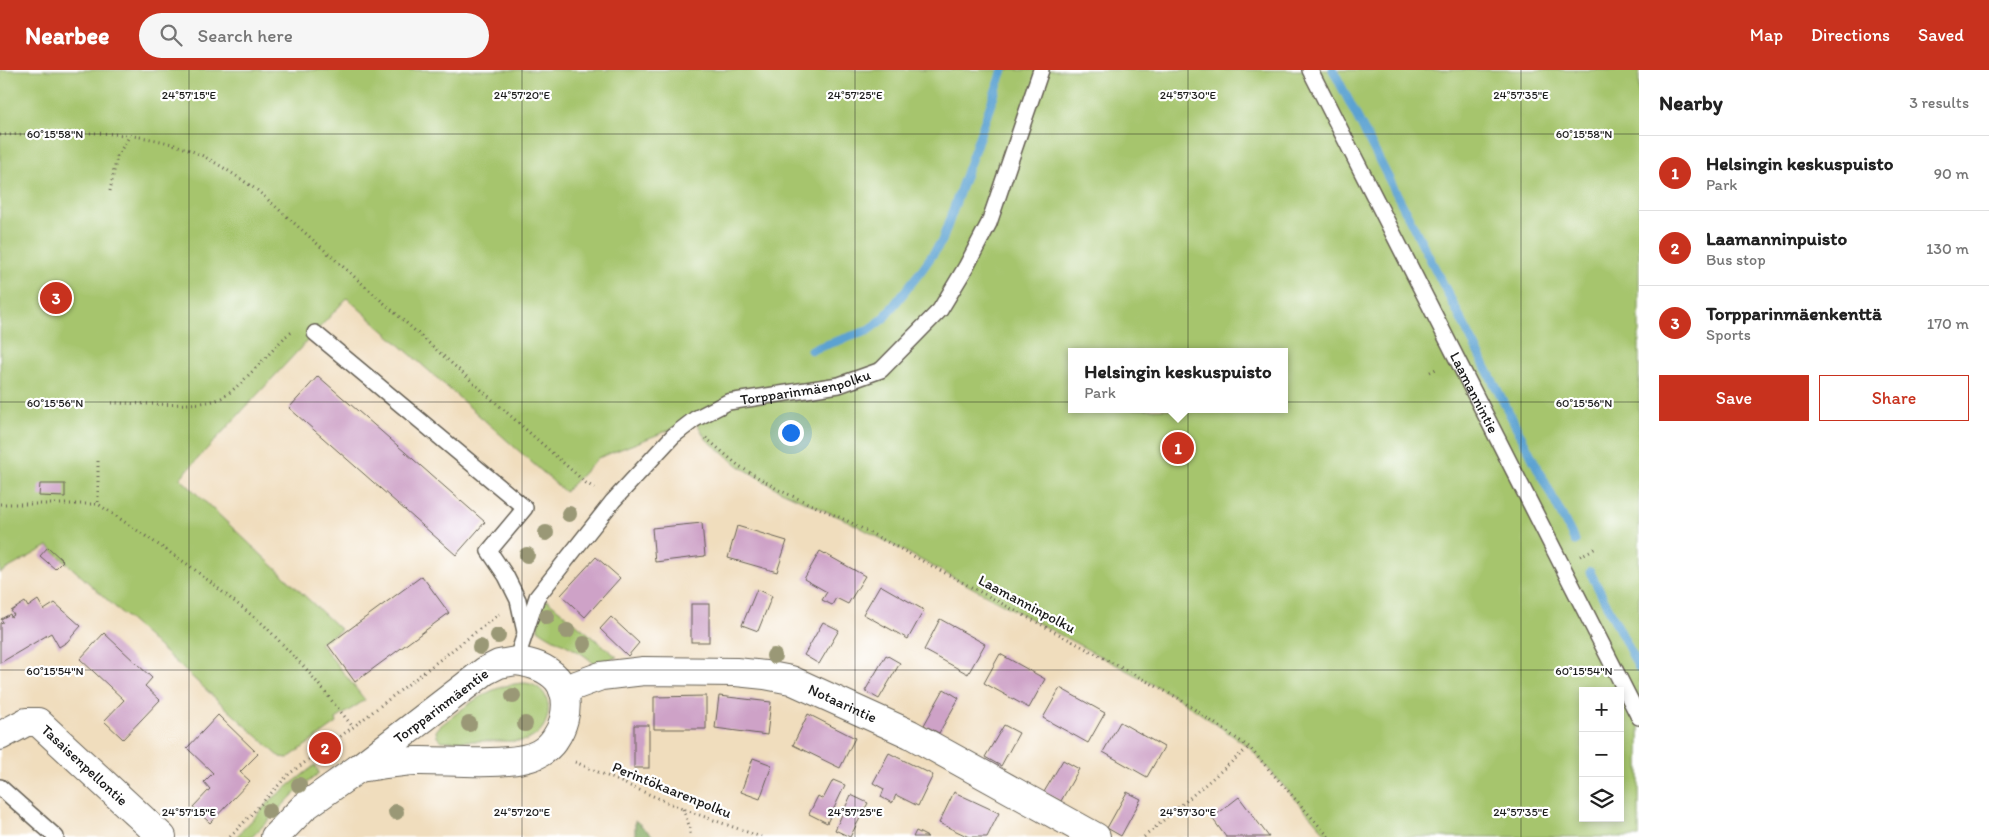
<!DOCTYPE html>
<meta charset="utf-8">
<style>
:root{--surface:#fff;--page:#f6f6f6;--text:#222;--muted:#767676;--line:#e0e0e0;--accent:#c8321e}
body{margin:0;font-family:Itim,sans-serif;background:var(--page);color:var(--text)}
.controls{position:absolute;right:15px;bottom:15px;display:grid;overflow:hidden;border-radius:0px;box-shadow:0 2px 8px #0003}
.controls button{width:45px;height:45px;display:grid;place-items:center;padding:0;border:0;border-bottom:1px solid var(--line);background:var(--surface);color:var(--text);font:25px sans-serif}
.you{position:absolute;left:790px;top:362px;width:18px;height:18px;margin:-12px;border:4px solid #fff;border-radius:50%;background:#1a73e8;box-shadow:0 0 0 8px #1a73e833}
.badge{display:grid;place-items:center;width:32px;height:32px;border-radius:50%;background:var(--accent);color:#fff;font-size:16px;font-weight:700}
.pin{position:absolute;translate:-50% -50%;border:2px solid #fff;box-shadow:0 1px 5px #0006}
.popup{position:absolute;left:1068px;top:278px;width:220px;height:65px;box-sizing:border-box;display:grid;place-content:center;border-radius:0px;background:var(--surface);filter:drop-shadow(0 1px 4px #0005);font-size:16px;white-space:nowrap;color:var(--muted)}
.popup b{font-size:19px;color:var(--text)}
.popup::after{content:'';position:absolute;left:50%;top:100%;margin-left:-10px;border:10px solid transparent;border-top-color:var(--surface)}
.list{margin:0;padding:0;list-style:none}
h2{display:flex;justify-content:space-between;align-items:center;height:65px;margin:0;padding:0 20px;font-size:21px}
h2 small{font-size:16px;font-weight:400;color:var(--muted)}
.list li{display:grid;grid-template-columns:32px 1fr auto;gap:15px;align-items:center;box-sizing:border-box;height:75px;padding:0 20px;border-top:1px solid var(--line)}
.list b{display:block;font-size:19px;white-space:nowrap}
.list p{margin:0;font-size:16px;white-space:nowrap;color:var(--muted)}
.list em{font-size:16px;font-style:normal;color:var(--muted)}
.actions{display:flex;gap:10px;padding:15px 20px}
.actions a{flex:1;padding:11px 0;border:1px solid var(--accent);border-radius:0px;text-align:center;font-size:18px;color:var(--accent)}
.actions .main{background:var(--accent);color:#fff}
.icon{flex:none;width:28px;height:28px;fill:none;stroke:currentColor;stroke-width:2;stroke-linecap:round;stroke-linejoin:round}
.map{position:relative;flex:none;width:1639px;height:767px;overflow:hidden}
header{display:flex;align-items:center;gap:30px;box-sizing:border-box;height:70px;padding:0 25px;background:var(--accent);color:#fff}
header strong{font-size:24px}
nav{display:flex;gap:28px;margin-inline-start:auto;font-size:18px}
.search{width:350px;height:45px;background:var(--page);display:flex;align-items:center;gap:12px;box-sizing:border-box;padding:0 18px;border-radius:28px;color:var(--muted);font-size:19px}
main{display:flex}
aside{flex:1;background:var(--surface)}
.map>svg:first-child{display:block}
.green{fill:#a6c56d;stroke:#617044;fill-rule:evenodd}
.forest{fill:#84aa60;stroke:#50633e}
.lines{fill:none;stroke-linecap:round;stroke-linejoin:round}
.stream{stroke:#5ba2d1;stroke-width:9}
.building{fill:#cea2c7}
.service-casing{stroke:#666054;stroke-width:18}
.minor-casing{stroke:#666054;stroke-width:30}
.tertiary-casing{stroke:#666054;stroke-width:30}
.path{stroke:#666054;stroke-width:3;stroke-dasharray:1 4;stroke-linecap:butt}
.service{stroke:#fff;stroke-width:15}
.minor{stroke:#fff;stroke-width:28}
.tertiary{stroke:#fff;stroke-width:28}
.tree{fill:#9a9876}
.ticks{fill:none;stroke:#1c1c1c;stroke-width:1;stroke-opacity:0.45}
.labels{text-anchor:middle;dominant-baseline:central;stroke-width:4.5;stroke-linejoin:round;paint-order:stroke}
.street-label{font-size:15px;fill:#1c1c1c;stroke:#fff}
.ticks-label{font-size:12px;text-anchor:middle;fill:#1c1c1c;stroke:#fff;stroke-width:4.5;stroke-linejoin:round;paint-order:stroke}
</style>
<header>
<strong>Nearbee</strong>
<div class="search"><svg class="icon" aria-label="search" viewBox="0 0 24 24"><circle cx="10" cy="10" r="6"/><path d="M15 15l6 6"/></svg>Search here</div>
<nav><a>Map</a><a>Directions</a><a>Saved</a></nav>
</header>
<main>
<div class="map">
<svg width="1639" height="767" viewBox="0 0 1639 767">
<rect width="100%" height="100%" fill="#fff"/>
<filter id="ink" filterUnits="userSpaceOnUse"><feTurbulence type="fractalNoise" baseFrequency=".02" numOctaves="2"/><feDisplacementMap in="SourceGraphic" scale="10" xChannelSelector="R" yChannelSelector="G"/><feConvolveMatrix kernelMatrix="1 2 1 2 8 2 1 2 1" color-interpolation-filters="sRGB"/></filter>
<filter id="wash" filterUnits="userSpaceOnUse"><feTurbulence type="fractalNoise" baseFrequency=".0096" numOctaves="4" result="noise"/><feDisplacementMap in="SourceGraphic" scale="20" xChannelSelector="R" yChannelSelector="G"/><feGaussianBlur stdDeviation="1.12" result="paint"/><feColorMatrix in="noise" values="0 0 0 0 0 0 0 0 0 0 0 0 0 0 0 0 0 1.4 0 .05"/><feComposite in="paint" operator="in"/></filter>
<g filter="url(#wash)">
<rect width="100%" height="100%" fill="#f0ddbd"/>
<g class="green">
<path d="M0 0H1639V767H1329L1249 677 1178 628 850 452 779 420 739 396 706 369 695 350 598 388 565 422 347 228 180 408 341 560 320 573 365 630 336 649 337 653 288 688 280 687 48 476 0 503ZM1072 282H1284V339H1072ZM1583 621H1620V748H1583Z"/>
<path d="M547 530 617 587 595 595C580 578 556 573 538 559V540Z"/>
<path d="M524 613C557 615 555 660 527 670 519 672 509 671 500 671 481 671 462 671 442 671L437 667 436 661 440 656C467 636 488 615 524 613Z"/>
<path d="M315 695 319 703 293 725 252 767H236L272 729Z"/>
</g>
<path class="forest" d="M635 750 654 767H635Z"/>
<g class="lines">
<g class="stream">
<path d="M1333 0 1575 471"/>
<path d="M811 280 867 261 883 249 921 201 942 171 1003 0"/>
<path d="M1590 502 1639 598"/>
</g>
</g>
<g id="blocks">
<g class="building">
<path d="M318 306 485 452 456 485 289 338Z"/>
<path d="M40 414H65V427L39 426Z"/>
<path d="M702 453 705 486 655 492 652 458Z"/>
<path d="M737 456 787 471 777 502 728 488Z"/>
<path d="M48 477 63 491 55 499 40 486Z"/>
<path d="M820 481 865 506 848 534 836 528 832 535 822 530 827 522 804 509Z"/>
<path d="M596 487 620 508 585 547 561 525Z"/>
<path d="M422 506 449 543 355 612 328 575Z"/>
<path d="M880 515 924 540 908 569 863 544Z"/>
<path d="M757 519 772 526 758 561 742 555Z"/>
<path d="M38 530 44 540 55 533 81 556 67 572 59 577 51 563 0 593V553L3 552 1 549 10 544 11 547 14 545 11 541 25 532 28 537Z"/>
<rect x="691" y="534" width="18" height="38"/>
<path d="M611 547 639 573 628 586 600 559Z"/>
<path d="M940 549 985 574 968 604 924 580Z"/>
<path d="M823 552 839 560 819 594 804 585Z"/>
<path d="M104 563 152 608 145 616 160 630 123 669 104 651 124 630 80 589Z"/>
<path d="M1000 584 1045 609 1029 638 984 613Z"/>
<path d="M886 585 900 593 879 629 865 621Z"/>
<path d="M1060 618 1105 643 1088 673 1043 648Z"/>
<path d="M944 619 959 628 939 663 924 655Z"/>
<path d="M706 626V659H654V627Z"/>
<path d="M719 626 771 632 767 665 715 658Z"/>
<path d="M808 644 855 668 840 698 793 675Z"/>
<path d="M218 645 258 684 240 702 250 711 210 753 193 737 210 719 204 712 213 703 187 678Z"/>
<path d="M1120 652 1164 677 1147 707 1103 682Z"/>
<rect x="634" y="655" width="15" height="43"/>
<path d="M1004 655 1019 663 1001 696 985 687Z"/>
<path d="M889 683 933 705 918 736 896 725 892 733 881 727 884 719 873 713Z"/>
<path d="M753 688 772 695 760 729 741 722Z"/>
<path d="M1063 690 1079 699 1061 731 1044 722Z"/>
<path d="M833 710 845 715 827 753 809 744 818 726 823 729Z"/>
<path d="M954 722 999 743 987 767H969L939 753Z"/>
<path d="M1127 722 1141 729 1121 766 1107 758Z"/>
<path d="M851 725 868 733 850 767 835 760Z"/>
<path d="M1239 727 1269 767H1226L1212 748Z"/>
<path d="M916 761 928 767H913Z"/>
</g>
</g>
</g>
<g filter="url(#ink)">
<use href="#blocks" fill-opacity="0" stroke="#666054" stroke-width="1"/>
<g class="lines">
<defs>
<g id="service">
<path id="s1" d="M1310 0 1639 647"/>
<path d="M315 263 525 438 489 481 506 506 518 530 525 562"/>
<path id="s2" d="M516 591 537 527 613 431 673 366 695 349 728 332 839 315 881 300 940 240 966 197 989 153 1041 0"/>
<path d="M0 717 56 767"/>
</g>
<g id="minor">
<path d="M516 591C532 593 546 597 557 609 575 631 563 670 540 683 515 698 447 690 416 691 397 692 378 695 359 698L485 601 499 594Z"/>
<path id="s3" d="M563 620 601 606 644 601 736 602 765 605 791 610 910 664 1096 767"/>
<path id="s4" d="M0 666 26 652H38L162 767"/>
</g>
<path id="tertiary" d="M275 767 304 737 359 698"/>
</defs>
<use href="#service" class="service-casing"/>
<use href="#minor" class="minor-casing"/>
<use href="#tertiary" class="tertiary-casing"/>
<g class="path">
<path d="M0 65C66 63 140 56 201 85 221 95 239 108 257 120L586 413 596 419"/>
<path d="M110 121 117 86 129 67"/>
<path d="M1430 302 1438 298"/>
<path d="M112 333C139 333 197 338 219 329 234 324 272 280 286 266L292 262"/>
<path d="M706 368 739 396 779 420 850 452 1178 628 1249 677 1329 767"/>
<path d="M98 391V434"/>
<path d="M0 434H98L190 496 264 555 307 600 353 657"/>
<path d="M1580 486 1596 478"/>
<path d="M575 692 683 739 761 767"/>
<path d="M683 739 690 758V767"/>
<path d="M230 767 289 704 353 657 499 544"/>
<path d="M1144 767 1249 677"/>
</g>
<use href="#service" class="service"/>
<use href="#minor" class="minor"/>
<use href="#tertiary" class="tertiary"/>
</g>
<g class="tree">
<circle cx="569" cy="444" r="8"/>
<circle cx="546" cy="463" r="8"/>
<circle cx="527" cy="485" r="8"/>
<circle cx="547" cy="547" r="8"/>
<circle cx="567" cy="561" r="8"/>
<circle cx="498" cy="566" r="8"/>
<circle cx="584" cy="574" r="8"/>
<circle cx="480" cy="577" r="8"/>
<circle cx="774" cy="586" r="8"/>
<circle cx="513" cy="626" r="8"/>
<circle cx="469" cy="654" r="8"/>
<circle cx="525" cy="654" r="8"/>
<circle cx="299" cy="715" r="8"/>
<circle cx="269" cy="741" r="8"/>
<circle cx="396" cy="742" r="8"/>
</g>
</g>
<path class="ticks" d="M189 0V767M522 0V767M855 0V767M1188 0V767M1521 0V767M0 64H1639M0 332H1639M0 600H1639"/>
<g class="labels">
<g class="street-label">
<text stroke="none"><textPath href="#s2" startOffset="422">Torpparinmäenpolku</textPath></text>
<text stroke="none"><textPath href="#s1" startOffset="362">Laamannintie</textPath></text>
<text transform="translate(1027 534) rotate(28)">Laamanninpolku</text>
<text stroke="none"><textPath href="#s3" startOffset="288">Notaarintie</textPath></text>
<text transform="translate(441 636) rotate(-37)">Torpparinmäentie</text>
<text stroke="none"><textPath href="#s4" startOffset="105">Tasaisenpellontie</textPath></text>
<text transform="translate(672 720) rotate(22)">Perintökaarenpolku</text>
</g>
</g>
<g class="ticks-label">
<text x="189" y="29">24°57'15"E</text>
<text x="522" y="29">24°57'20"E</text>
<text x="855" y="29">24°57'25"E</text>
<text x="1188" y="29">24°57'30"E</text>
<text x="1521" y="29">24°57'35"E</text>
<text x="55" y="68">60°15'58"N</text>
<text x="1584" y="68">60°15'58"N</text>
<text x="55" y="337">60°15'56"N</text>
<text x="1584" y="337">60°15'56"N</text>
<text x="55" y="605">60°15'54"N</text>
<text x="1584" y="605">60°15'54"N</text>
<text x="189" y="746">24°57'15"E</text>
<text x="522" y="746">24°57'20"E</text>
<text x="855" y="746">24°57'25"E</text>
<text x="1188" y="746">24°57'30"E</text>
<text x="1521" y="746">24°57'35"E</text>
</g>
</svg>
<div class="controls">
<button>+</button>
<button>−</button>
<button><svg class="icon" aria-label="layers" viewBox="0 0 24 24"><path d="M12 4l9 5-9 5-9-5zM3 14l9 5 9-5"/></svg></button>
</div>
<div class="you"></div>
<div class="pin badge" style="left:1178px;top:378px">1</div>
<div class="popup"><b>Helsingin keskuspuisto</b>Park</div>
<div class="pin badge" style="left:325px;top:678px">2</div>
<div class="pin badge" style="left:56px;top:228px">3</div>
</div>
<aside>
<h2>Nearby<small>3 results</small></h2>
<ul class="list">
<li><span class="badge">1</span><div><b>Helsingin keskuspuisto</b><p>Park</p></div><em>90 m</em></li>
<li><span class="badge">2</span><div><b>Laamanninpuisto</b><p>Bus stop</p></div><em>130 m</em></li>
<li><span class="badge">3</span><div><b>Torpparinmäenkenttä</b><p>Sports</p></div><em>170 m</em></li>
</ul>
<div class="actions"><a class="main">Save</a><a>Share</a></div>
</aside>
</main>
